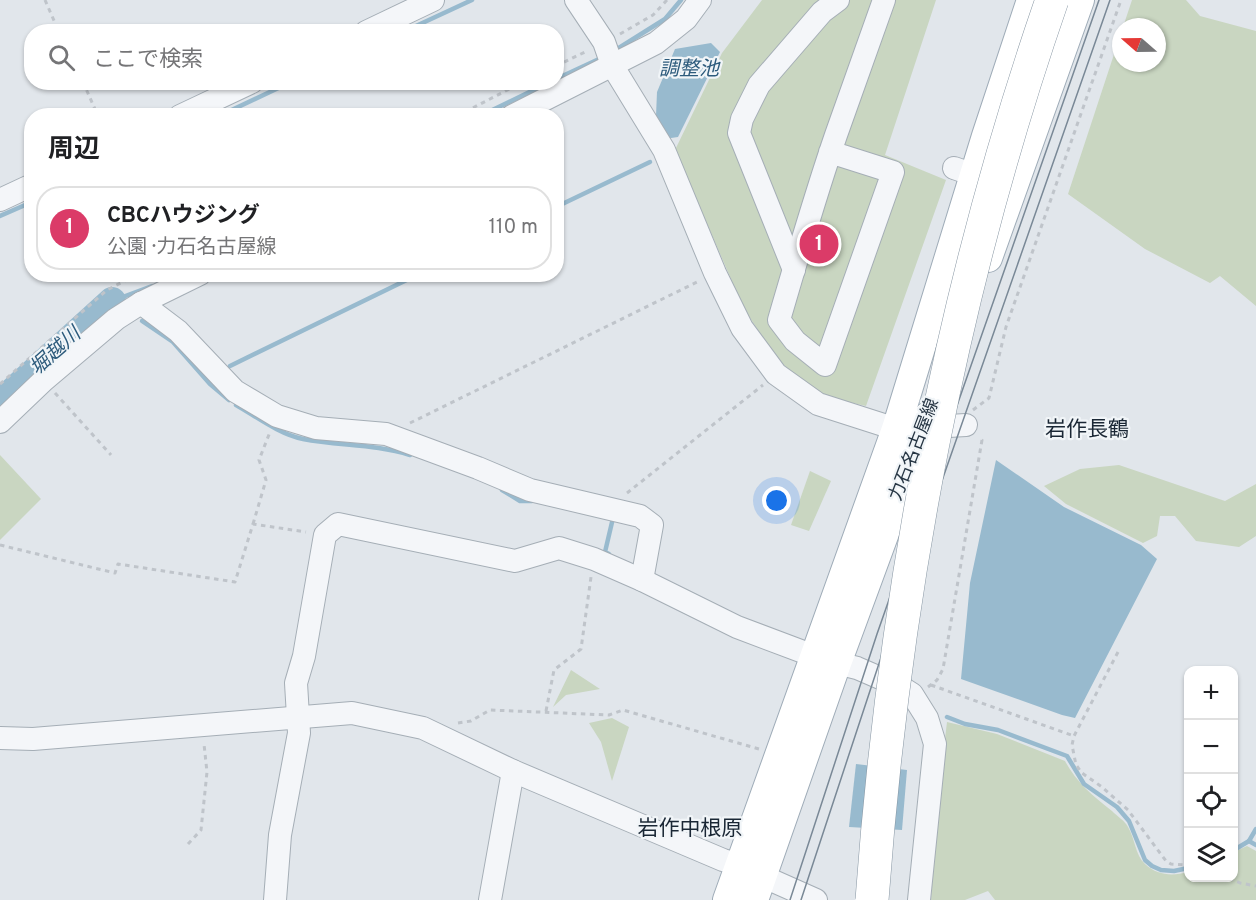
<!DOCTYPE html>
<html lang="ja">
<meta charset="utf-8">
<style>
:root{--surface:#fff;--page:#f2f2f2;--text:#202124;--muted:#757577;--line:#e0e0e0;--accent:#db3b68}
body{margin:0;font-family:Overpass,"Noto Sans JP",sans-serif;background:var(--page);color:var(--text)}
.controls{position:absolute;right:18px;bottom:18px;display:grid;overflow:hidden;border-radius:12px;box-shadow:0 2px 4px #0004}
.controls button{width:54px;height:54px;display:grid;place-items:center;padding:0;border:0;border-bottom:2px solid var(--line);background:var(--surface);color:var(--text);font:30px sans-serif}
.compass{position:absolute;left:1112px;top:18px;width:54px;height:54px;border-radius:50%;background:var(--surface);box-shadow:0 2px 4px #0004;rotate:290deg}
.you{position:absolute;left:777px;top:501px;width:21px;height:21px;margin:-15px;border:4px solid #fff;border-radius:50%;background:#1a73e8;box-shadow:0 0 0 9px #1a73e833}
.badge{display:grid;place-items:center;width:39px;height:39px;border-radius:50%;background:var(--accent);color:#fff;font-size:20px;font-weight:700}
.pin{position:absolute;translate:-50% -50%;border:3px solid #fff;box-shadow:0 2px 6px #0006}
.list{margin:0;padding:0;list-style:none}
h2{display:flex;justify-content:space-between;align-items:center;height:78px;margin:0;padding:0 24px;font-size:26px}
h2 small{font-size:20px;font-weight:400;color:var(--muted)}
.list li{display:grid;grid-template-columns:39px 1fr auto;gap:18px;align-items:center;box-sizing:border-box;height:84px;margin:0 12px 12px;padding:0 12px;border:2px solid var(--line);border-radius:24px}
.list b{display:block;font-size:22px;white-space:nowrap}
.list p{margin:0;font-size:20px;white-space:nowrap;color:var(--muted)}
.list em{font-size:20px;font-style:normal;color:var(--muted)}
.icon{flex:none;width:33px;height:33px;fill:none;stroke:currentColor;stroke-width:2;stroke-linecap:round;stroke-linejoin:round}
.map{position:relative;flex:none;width:1256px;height:900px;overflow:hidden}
.search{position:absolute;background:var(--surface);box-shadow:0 2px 4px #0004;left:24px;top:24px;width:540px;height:66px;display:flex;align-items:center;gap:15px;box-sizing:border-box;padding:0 21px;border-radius:24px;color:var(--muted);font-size:22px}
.panel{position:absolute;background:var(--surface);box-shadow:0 2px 4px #0004;left:24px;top:108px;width:540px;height:174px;border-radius:24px}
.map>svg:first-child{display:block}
.green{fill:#c9d6c1}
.water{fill:#98bace}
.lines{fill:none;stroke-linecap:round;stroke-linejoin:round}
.stream{stroke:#98bace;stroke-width:4.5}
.river{stroke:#98bace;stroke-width:28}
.minor-casing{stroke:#a5aeb6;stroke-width:24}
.major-casing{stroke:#9facb8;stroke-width:30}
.path{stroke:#bfc4ca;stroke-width:3;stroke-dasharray:4.5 4.5;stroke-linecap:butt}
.minor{stroke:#f4f6f9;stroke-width:22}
.major{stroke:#fff;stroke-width:28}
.tram{stroke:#798896;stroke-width:1.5}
.highway-bridge-casing{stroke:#8796a3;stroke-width:34;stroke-linecap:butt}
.highway-bridge{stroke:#fff;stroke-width:33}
.labels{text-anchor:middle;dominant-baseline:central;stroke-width:4.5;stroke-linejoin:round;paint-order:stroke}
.street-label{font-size:18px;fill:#273644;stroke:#f1f5f8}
.water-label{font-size:20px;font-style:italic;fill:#2d5b7c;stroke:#f1f5f8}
.quarter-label{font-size:21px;fill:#1a2735;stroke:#f1f5f8}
</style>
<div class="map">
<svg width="1256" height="900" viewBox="0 0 1256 900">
<rect width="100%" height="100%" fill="#e1e6eb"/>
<g class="green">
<path d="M762 0H936L885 155 946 180 866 406 818 395 778 360 744 309 675 150 722 53Z"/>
<path d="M1132 0H1186L1200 16 1256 31V306L1220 276 1210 283 1145 249 1068 194 1121 33V63H1157V27H1123Z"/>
<path d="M0 455 41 499 0 540Z"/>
<path d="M1119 465 1225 501 1256 484V536L1239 547 1196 541 1175 516H1160L1157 536 1143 543 1066 504 1044 486 1080 469Z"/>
<path d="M810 471 831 481 809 531 791 525Z"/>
<path d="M571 670 600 689 566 695 553 707Z"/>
<path d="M612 718 629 727 612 781 601 742 589 723Z"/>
<path d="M947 722 997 734 1065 761C1076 782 1093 796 1112 811 1117 816 1125 821 1128 827 1135 838 1135 855 1145 864 1158 876 1173 876 1188 872V878H1234V852L1247 846 1256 851V900H995L988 891 965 900H931L936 815Z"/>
</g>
<g class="water">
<path d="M711 43 720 52 678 137 664 139 656 116 657 92 675 49Z"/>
<path d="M996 460 1064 507 1141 545 1157 559 1075 718 1062 715 961 679 970 583Z"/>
<path d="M856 764 907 770 902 830 849 827Z"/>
</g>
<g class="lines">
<g class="stream">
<path d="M403 32 472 0"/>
<path d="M614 51 665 19 681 0"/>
<path d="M556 79 599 59"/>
<path d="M219 116 291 82"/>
<path d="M480 116 550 82"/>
<path d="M556 207 650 162"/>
<path d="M0 216 32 202"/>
<path d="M112 301 152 286"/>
<path d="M142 321 173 342 210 384 229 400"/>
<path d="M230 366 419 274"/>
<path d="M236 405C257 417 279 434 303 439 339 446 375 444 410 455"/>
<path d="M502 490 520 501H532"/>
<path d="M609 554 605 552 613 518"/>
<path d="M947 717 965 724 998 730 1067 756 1084 784 1117 807 1129 821 1145 860 1152 866 1161 870 1174 871 1188 868"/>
<path d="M1249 841 1256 829"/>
<path d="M1234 850 1249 841 1256 845"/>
</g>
<path class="river" d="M0 403 112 301"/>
<defs>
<g id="minor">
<path d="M576 0 604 42 612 65 664 150 715 273 742 328 776 374 818 404 896 429 966 425"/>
<path d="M366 32 433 0"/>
<path d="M180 116 252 82"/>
<path d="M512 116 656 43 686 19 700 0"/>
<path d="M830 152 893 172 825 365 795 341 779 320C797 258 815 196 836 135L884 0"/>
<path d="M954 168 974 175"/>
<path d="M0 200 32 185"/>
<path d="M794 270 739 133 742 119 759 85 822 12 838 0"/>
<path d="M141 303 178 331 235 391 277 416 316 428 386 434 478 468 530 490 640 516 652 525 642 580"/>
<path d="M0 422 44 380 116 319 141 303 200 274"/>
<path d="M837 663 857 668 901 687 912 694 927 718 935 744 919 900"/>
<path d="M0 738 33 739 352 713 423 728 513 771 723 860 739 865"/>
<path d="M762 876 816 900"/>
<path d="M275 900 280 835 299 733 296 683 304 656 325 535 338 524 515 561 559 548 594 559 642 580 737 627 814 656"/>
<path d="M490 900 513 771"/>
</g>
<g id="major">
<path d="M988 258 1080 0"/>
<path d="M727 900 896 429 986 136 1031 0"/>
<path d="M754 900 837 663 928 416"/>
</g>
</defs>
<use href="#minor" class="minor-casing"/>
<use href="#major" class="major-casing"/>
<g class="path">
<path d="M45 0 59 32"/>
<path d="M620 34 653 15 667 0"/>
<path d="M556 66 587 51"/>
<path d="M83 82 98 116"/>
<path d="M457 116 523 82"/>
<path d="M0 384 107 290 138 274"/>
<path d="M55 393 111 455"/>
<path d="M973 410 989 398 1006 327 1121 0"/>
<path d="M410 423 697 282"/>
<path d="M627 493 763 385"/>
<path d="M253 524 266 480 259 460 270 432"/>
<path d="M0 545 115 573 118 564 235 582 253 524 306 532"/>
<path d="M1118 652 1074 736 1072 745 1076 765 1082 773 1102 787 1128 810 1166 861 1171 864 1188 865"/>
<path d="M931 685 1074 736"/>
<path d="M928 687 937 680 943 669 982 440 979 437"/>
<path d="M546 711 554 670 581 649 591 577"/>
<path d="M458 723 471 721 490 710 609 715 623 710 759 749"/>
<path d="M188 844 201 830 207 772 204 744"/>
<path d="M1229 878 1240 883 1256 886"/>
</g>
<use href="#minor" class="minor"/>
<use href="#major" class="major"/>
<g class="tram">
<path d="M790 900 877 634 1099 0"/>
<path d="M801 900 895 615 1110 0"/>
</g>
<defs>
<path id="highway-bridge" d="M872 900C894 596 952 288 1052 0"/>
</defs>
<use href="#highway-bridge" class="highway-bridge-casing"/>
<use href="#highway-bridge" class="highway-bridge"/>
</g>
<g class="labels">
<g class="street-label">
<text transform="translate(915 450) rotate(-69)">力石名古屋線</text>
</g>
<g class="water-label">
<text x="689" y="70">調整池</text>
<text transform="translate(56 352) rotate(-42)">堀越川</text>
</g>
<g class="quarter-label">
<text x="1087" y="430">岩作長鶴</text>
<text x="690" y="829">岩作中根原</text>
</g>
</g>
</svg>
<div class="controls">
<button>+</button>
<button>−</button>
<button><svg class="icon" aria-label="locate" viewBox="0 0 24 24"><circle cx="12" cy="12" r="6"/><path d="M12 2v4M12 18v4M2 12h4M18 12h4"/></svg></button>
<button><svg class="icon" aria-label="layers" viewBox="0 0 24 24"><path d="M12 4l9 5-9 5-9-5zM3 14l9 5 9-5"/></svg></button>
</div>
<svg class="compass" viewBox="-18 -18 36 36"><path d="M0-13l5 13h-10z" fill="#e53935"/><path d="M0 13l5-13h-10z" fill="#757577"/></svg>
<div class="you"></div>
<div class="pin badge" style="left:819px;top:244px">1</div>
<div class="search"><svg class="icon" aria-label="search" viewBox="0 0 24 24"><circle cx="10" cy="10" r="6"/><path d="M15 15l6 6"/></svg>ここで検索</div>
<section class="panel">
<h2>周辺<small></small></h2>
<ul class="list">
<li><span class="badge">1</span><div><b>CBCハウジング</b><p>公園 · 力石名古屋線</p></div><em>110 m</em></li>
</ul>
</section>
</div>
